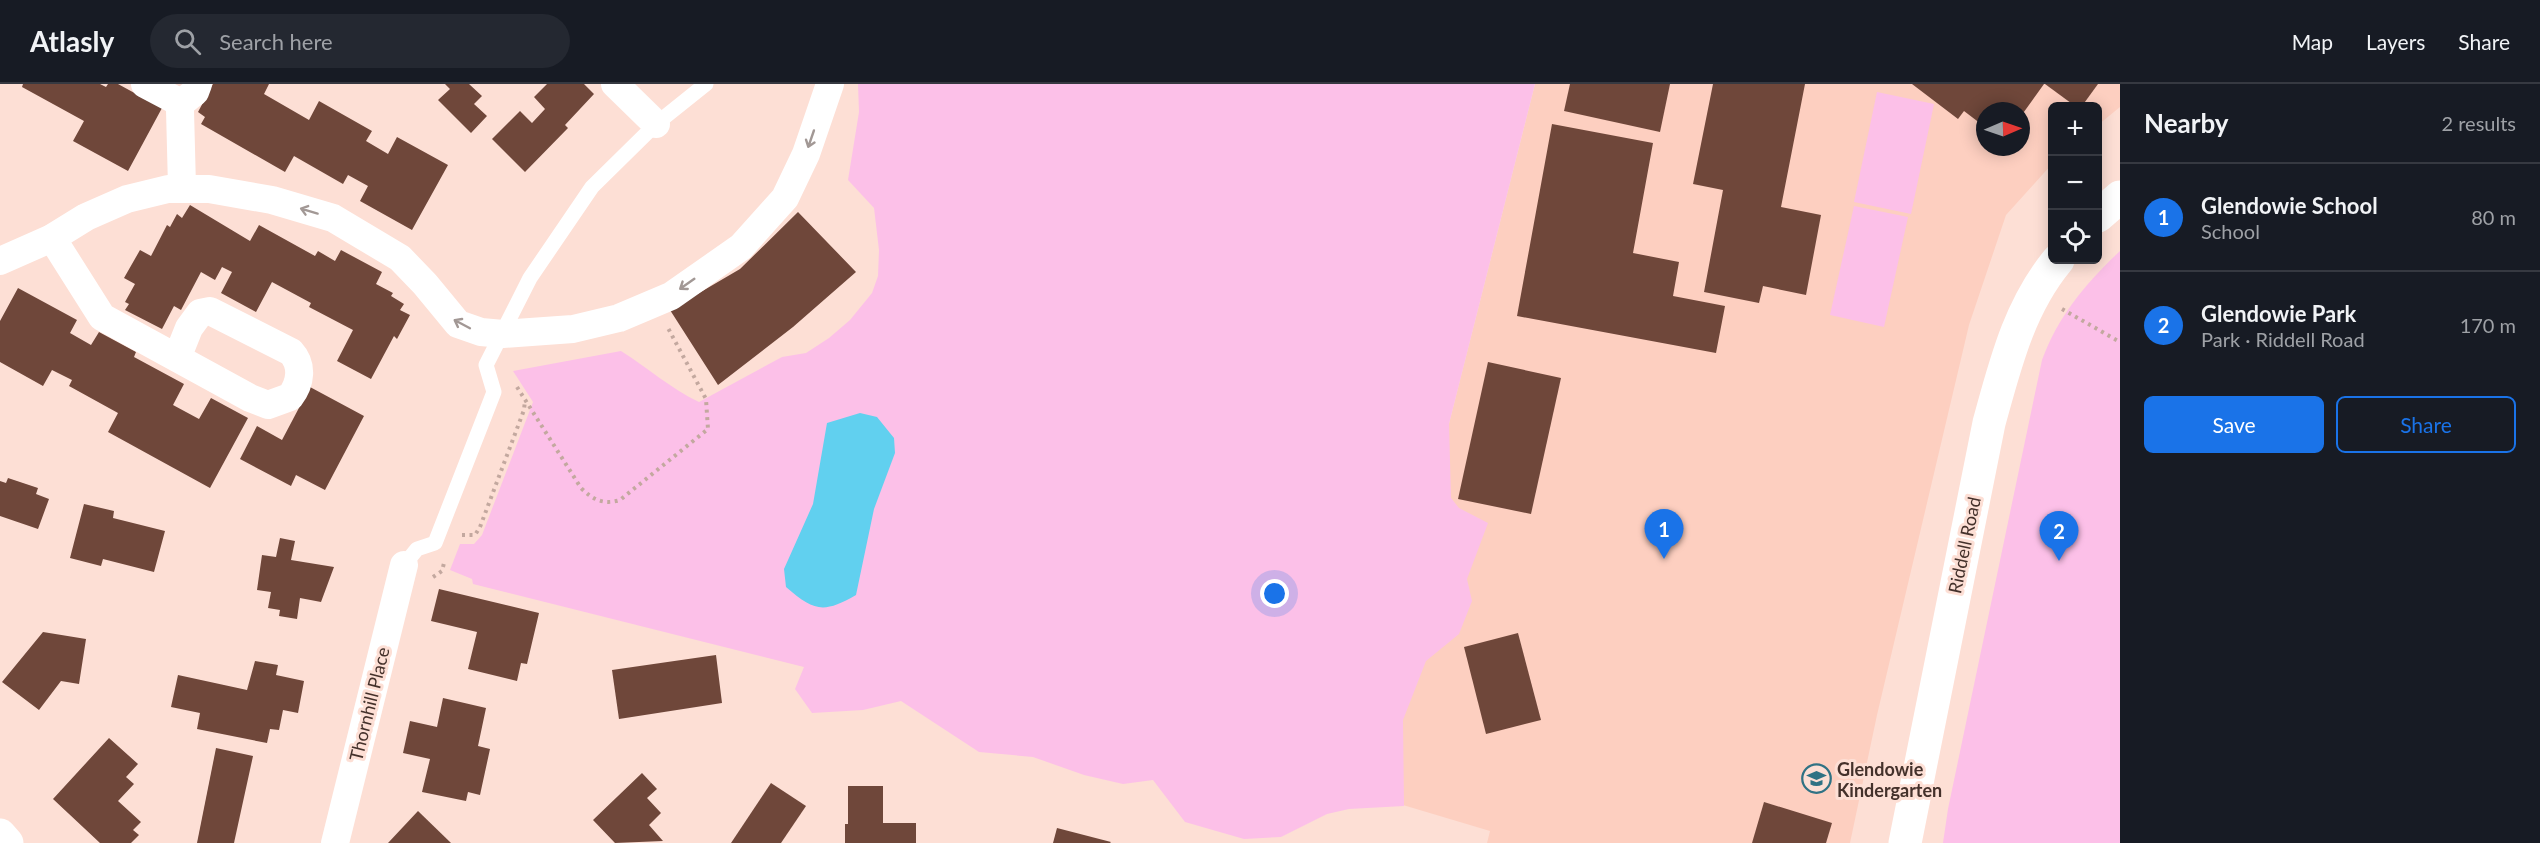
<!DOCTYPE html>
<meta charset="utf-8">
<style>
:root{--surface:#171b24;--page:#242831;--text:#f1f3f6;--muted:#9ea1a6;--line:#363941;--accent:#1a73e8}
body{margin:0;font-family:Lato,sans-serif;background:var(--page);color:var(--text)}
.controls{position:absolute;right:18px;top:18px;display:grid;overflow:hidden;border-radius:9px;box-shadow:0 3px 15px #0003}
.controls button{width:54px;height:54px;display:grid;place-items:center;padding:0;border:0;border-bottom:2px solid var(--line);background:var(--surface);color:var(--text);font:30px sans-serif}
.compass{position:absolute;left:1976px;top:18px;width:54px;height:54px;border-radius:50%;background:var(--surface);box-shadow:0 3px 15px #0003;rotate:88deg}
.you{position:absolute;left:1275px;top:510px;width:21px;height:21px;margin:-15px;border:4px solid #fff;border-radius:50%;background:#1a73e8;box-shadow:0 0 0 9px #1a73e833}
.badge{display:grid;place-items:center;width:39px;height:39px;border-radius:50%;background:var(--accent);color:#fff;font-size:20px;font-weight:700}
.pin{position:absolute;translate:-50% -50px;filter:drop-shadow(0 2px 3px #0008)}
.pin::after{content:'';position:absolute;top:32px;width:21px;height:18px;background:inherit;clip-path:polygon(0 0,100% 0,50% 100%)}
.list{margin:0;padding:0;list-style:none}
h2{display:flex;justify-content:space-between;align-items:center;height:78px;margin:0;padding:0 24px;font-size:26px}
h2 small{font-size:20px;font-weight:400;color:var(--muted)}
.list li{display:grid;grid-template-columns:39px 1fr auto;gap:18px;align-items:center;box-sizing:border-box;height:108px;padding:0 24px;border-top:2px solid var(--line)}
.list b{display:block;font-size:22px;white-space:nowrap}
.list p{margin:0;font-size:20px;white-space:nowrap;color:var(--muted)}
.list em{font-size:20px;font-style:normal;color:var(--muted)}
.actions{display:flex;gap:12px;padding:18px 24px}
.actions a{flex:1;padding:14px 0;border:2px solid var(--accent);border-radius:9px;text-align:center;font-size:21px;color:var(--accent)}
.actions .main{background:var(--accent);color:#fff}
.icon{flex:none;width:33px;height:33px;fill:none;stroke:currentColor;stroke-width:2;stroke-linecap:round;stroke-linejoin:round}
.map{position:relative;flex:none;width:2120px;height:759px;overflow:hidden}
header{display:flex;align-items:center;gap:36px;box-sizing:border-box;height:84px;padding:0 30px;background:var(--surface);border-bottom:2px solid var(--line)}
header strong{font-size:28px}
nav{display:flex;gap:33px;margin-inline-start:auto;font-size:21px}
.search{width:420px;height:54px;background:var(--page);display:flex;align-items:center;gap:15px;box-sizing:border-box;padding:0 21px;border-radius:33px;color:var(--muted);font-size:22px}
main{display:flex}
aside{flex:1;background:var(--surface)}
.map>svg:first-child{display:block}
.built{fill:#fdcfc0;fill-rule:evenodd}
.green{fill:#fcc0e8}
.water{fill:#61d0ef}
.building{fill:#6f473a}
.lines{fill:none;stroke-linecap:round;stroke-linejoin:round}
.path{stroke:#c3a89f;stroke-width:4;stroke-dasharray:3 4.5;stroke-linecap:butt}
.lane{stroke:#fff;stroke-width:15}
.street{stroke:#fff;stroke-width:28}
.secondary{stroke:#fff;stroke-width:33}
.oneway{stroke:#a29895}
.labels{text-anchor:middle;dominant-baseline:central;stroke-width:6;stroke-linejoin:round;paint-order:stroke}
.street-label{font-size:18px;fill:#44312b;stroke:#fddfd5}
.poi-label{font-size:18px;font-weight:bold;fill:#44312b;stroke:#fddfd5;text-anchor:start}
</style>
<header>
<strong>Atlasly</strong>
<div class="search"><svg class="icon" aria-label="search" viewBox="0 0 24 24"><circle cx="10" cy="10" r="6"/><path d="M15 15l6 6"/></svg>Search here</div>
<nav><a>Map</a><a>Layers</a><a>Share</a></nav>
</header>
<main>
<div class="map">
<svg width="2120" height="759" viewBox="0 0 2120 759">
<rect width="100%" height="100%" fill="#fddfd5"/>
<path class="built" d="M1535 0H2120V23L2098 41V22H2052V80L2006 131 1969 241 1877 631 1850 759H1487L1490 747 1356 707ZM1985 27H2021V63H1985Z"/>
<g class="green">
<path d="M858 0H1535L1449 340 1451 414 1459 424 1488 439 1467 495 1472 517 1459 550 1426 577 1403 636 1404 722 1349 725 1327 730 1281 753 1244 755 1185 738 1153 696 1123 700 1084 691 1033 673 979 668 901 617 863 626 812 629 795 605 804 583 473 500 472 495 450 486 460 460H474L482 451 533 318 513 287 621 267C647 283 671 305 699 318L782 273 806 269 829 254 850 236 872 209 878 192 879 166 874 124 848 96 859 28Z"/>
<path d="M1877 8 1934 20 1911 130 1854 118Z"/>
<path d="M1854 122 1908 133 1884 243 1830 231Z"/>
<path d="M2120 167V759H1943L1948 725 2042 276C2058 232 2086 199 2120 167Z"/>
</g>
<path class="water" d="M860 329 877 333 894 354 895 369 874 425 856 511C823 530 814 527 786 503L784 485 813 420 827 339Z"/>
<g class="building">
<path d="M23 0H100L106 3 108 0H118L162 24 128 87 73 57 84 37 22 3Z"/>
<path d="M213 0H269L264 10 309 36 319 17 372 47 366 57 388 70 397 53 448 81 412 146 360 117 368 102 348 91 343 100 294 72 285 88 201 40 205 33 198 28Z"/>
<path d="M445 0H469L482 12 474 20 487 32 471 49 438 16 450 5Z"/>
<path d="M547 0H584L594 10 565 41 568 44 525 88 492 55 520 27 532 39 545 25 534 13Z"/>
<path d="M1570 0H1670L1660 48 1564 27Z"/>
<path d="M1713 0H1805L1781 123 1821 131 1806 211 1763 202 1759 219 1704 208 1723 106 1693 100Z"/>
<path d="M1912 0H2044L2021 32V27H1985V43L1964 27 1958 35Z"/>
<path d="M2045 0H2098L2082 22H2075Z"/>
<path d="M1552 40 1653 59 1633 169 1679 178 1673 212 1725 222 1716 269 1517 232Z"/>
<path d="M190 121 250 157 259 141 315 172 318 167 335 177 341 166 382 188 376 200 393 209 391 212 404 220 400 226 410 231 397 255 394 252 371 295 337 277 353 246 309 223 311 219 272 198 256 228 221 209 232 188 222 183 215 196 201 188 181 226 174 222 162 245 125 226 129 220 125 218 135 200 124 194 140 166 151 172 167 141 170 143 177 130 182 134Z"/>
<path d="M798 128 856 188 793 243 718 301 670 226 740 185Z"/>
<path d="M18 204 77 236 70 249 91 261 99 248 136 268 134 273 184 300 173 321 199 335 211 314 248 334 210 404 108 348 118 329 69 302 72 296 52 286 43 302 0 278V237Z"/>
<path d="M1488 278 1561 294 1531 430 1458 415Z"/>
<path d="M310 303 364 332 325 406 296 391 291 402 240 375 257 342 282 356Z"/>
<path d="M8 394 38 404 36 410 49 415 38 445 0 432V397L6 399Z"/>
<path d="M84 420 114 427 113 434 165 447 154 488 103 475 101 482 70 474Z"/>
<path d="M280 454 295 457 291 476 334 483 321 518 300 514 297 535 279 532 280 526 268 524 271 508 257 506 262 471 276 473Z"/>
<path d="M439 505 539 529 527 580 521 579 517 597 468 585 477 548 431 537Z"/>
<path d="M43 548 86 555 79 600 61 597 39 626 2 598Z"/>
<path d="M1518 549 1541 636 1486 650 1464 563Z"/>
<path d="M716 571 722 619 619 635 612 586Z"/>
<path d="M255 577 278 581 276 591 304 597 298 629 283 626 279 646 270 645 267 659 197 645 200 629 171 623 178 591 247 606Z"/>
<path d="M443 614 486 624 478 662 490 665 480 711 468 708 466 717 422 708 430 675 403 669 410 637 437 643Z"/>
<path d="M109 654 138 680 126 693 134 700 118 717 141 738 133 746 139 751 131 759H100L53 715Z"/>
<path d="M216 664 253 672 234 759H197Z"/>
<path d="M642 689 657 705 647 714 661 729 649 741 663 757 615 759 593 736Z"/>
<path d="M771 699 806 722 781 759H731Z"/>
<path d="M848 702H883V739H916V759H845V740H848Z"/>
<path d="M1764 718 1832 739 1826 759H1752Z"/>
<path d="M418 727 451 759H388Z"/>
<path d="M1057 744 1111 758 1110 759H1053Z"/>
</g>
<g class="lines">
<g class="path">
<path d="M2062 225 2120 258"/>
<path d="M517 303 581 404C593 416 604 421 620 416L708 345 706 315 668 244"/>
<path d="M462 451H475L480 443 524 326 525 316"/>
<path d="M433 493 442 487 444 479"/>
</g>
<path class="lane" d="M404 481 417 465 435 459 494 308 486 281 530 194 592 103 656 40 706 0"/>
<g class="street">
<path d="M145 0 181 19"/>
<path d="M615 0 656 40"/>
<path d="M182 103 180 26 181 19 195 8 198 0"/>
<path d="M52 154 102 233 250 314 268 321 290 313C301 299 303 281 291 268L210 227 200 229 189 244 177 274"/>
<path d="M0 177 52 154 86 133 127 115 168 105H209L272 116 333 134 400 174 425 200 458 240 481 248 503 250 573 245 619 234 671 212 741 163 785 114 806 70 830 0"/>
<path d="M335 759 404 481"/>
</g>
<g class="secondary">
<path d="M2098 132 2120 113"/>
<path d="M0 751 7 759"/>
<path d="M1905 759 1989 339C2005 281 2019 223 2058 176"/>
</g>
</g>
<defs><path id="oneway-shaft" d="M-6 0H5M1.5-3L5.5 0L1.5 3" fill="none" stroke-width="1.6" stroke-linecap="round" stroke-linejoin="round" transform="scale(1.5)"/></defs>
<g class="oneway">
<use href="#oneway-shaft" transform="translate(811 55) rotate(109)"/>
<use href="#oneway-shaft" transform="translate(309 127) rotate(-163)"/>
<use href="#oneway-shaft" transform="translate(687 200) rotate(145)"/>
<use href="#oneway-shaft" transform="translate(462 240) rotate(-152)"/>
</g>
<defs>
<symbol id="school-ring" viewBox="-11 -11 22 22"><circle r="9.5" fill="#fddfd5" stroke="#307284" stroke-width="1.5"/><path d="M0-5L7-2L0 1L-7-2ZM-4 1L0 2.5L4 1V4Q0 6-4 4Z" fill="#307284"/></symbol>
</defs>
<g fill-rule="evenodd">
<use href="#school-ring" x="1800" y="678" width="33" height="33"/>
</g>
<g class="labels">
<g class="street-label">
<text transform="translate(1964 461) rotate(-78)">Riddell Road</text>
<text transform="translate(369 620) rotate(-76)">Thornhill Place</text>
</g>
<g class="poi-label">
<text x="1837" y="685">Glendowie<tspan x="1837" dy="21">Kindergarten</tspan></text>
</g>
</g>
</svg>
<div class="controls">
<button>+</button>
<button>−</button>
<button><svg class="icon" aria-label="locate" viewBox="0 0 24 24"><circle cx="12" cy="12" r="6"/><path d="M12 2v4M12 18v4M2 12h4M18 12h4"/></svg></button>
</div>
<svg class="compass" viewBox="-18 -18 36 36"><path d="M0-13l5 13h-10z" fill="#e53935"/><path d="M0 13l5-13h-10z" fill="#9ea1a6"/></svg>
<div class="you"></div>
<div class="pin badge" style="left:1664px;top:475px">1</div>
<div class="pin badge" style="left:2059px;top:477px">2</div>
</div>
<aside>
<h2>Nearby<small>2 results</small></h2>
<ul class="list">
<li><span class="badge">1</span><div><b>Glendowie School</b><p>School</p></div><em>80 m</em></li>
<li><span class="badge">2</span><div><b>Glendowie Park</b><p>Park · Riddell Road</p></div><em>170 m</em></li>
</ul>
<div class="actions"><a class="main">Save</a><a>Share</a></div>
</aside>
</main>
